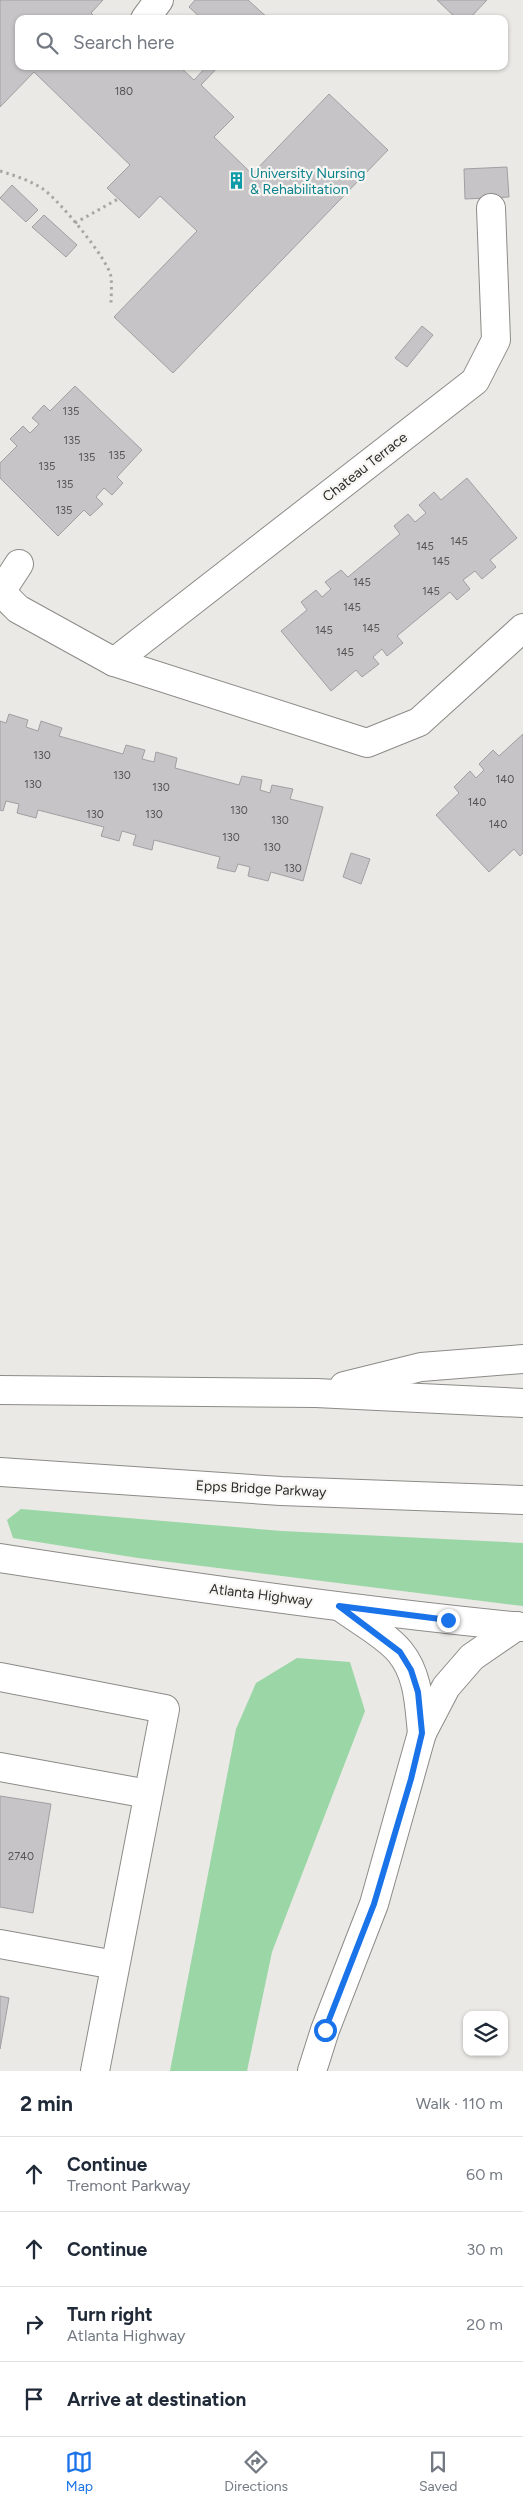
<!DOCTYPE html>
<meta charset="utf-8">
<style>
:root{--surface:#fff;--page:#f6f6f7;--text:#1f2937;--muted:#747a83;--line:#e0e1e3;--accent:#1a73e8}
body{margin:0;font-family:Figtree,sans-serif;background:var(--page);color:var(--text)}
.controls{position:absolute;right:15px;bottom:15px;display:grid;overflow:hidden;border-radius:10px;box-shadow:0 1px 4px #0004}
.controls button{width:45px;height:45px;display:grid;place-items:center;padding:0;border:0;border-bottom:1px solid var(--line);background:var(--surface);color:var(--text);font:25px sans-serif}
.stop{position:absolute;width:15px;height:15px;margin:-11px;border:4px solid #1a73e8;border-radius:50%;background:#fff}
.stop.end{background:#1a73e8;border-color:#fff;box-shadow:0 1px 5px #0008}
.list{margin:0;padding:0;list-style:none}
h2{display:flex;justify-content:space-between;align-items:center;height:65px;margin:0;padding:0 20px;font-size:21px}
h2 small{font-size:16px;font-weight:400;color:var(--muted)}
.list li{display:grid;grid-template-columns:32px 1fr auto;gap:15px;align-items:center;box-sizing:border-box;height:75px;padding:0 20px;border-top:1px solid var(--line)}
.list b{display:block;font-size:19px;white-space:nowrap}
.list p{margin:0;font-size:16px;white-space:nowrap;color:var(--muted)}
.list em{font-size:16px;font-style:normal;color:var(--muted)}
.icon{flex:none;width:28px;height:28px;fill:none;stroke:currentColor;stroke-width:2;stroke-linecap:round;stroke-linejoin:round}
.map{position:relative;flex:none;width:523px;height:2071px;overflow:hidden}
.search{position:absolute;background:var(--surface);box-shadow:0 1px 4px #0004;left:15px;right:15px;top:15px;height:55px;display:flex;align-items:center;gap:12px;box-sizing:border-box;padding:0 18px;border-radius:10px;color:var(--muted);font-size:19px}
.sheet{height:365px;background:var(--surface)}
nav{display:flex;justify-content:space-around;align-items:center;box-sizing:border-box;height:70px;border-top:1px solid var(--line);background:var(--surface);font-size:14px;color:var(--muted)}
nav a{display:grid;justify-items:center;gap:2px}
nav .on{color:var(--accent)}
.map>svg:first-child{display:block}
.green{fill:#9ad6a6}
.building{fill:#c6c4c7;stroke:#a19fa2}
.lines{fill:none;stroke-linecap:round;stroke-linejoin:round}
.minor-casing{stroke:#8c8b87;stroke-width:30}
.major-casing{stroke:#8c8b87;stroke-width:30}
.path{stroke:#a7a6a3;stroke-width:3;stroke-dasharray:2.5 4;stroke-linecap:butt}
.minor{stroke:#fff;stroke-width:28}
.major{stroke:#fff;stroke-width:28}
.route{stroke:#1a73e8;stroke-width:6}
.labels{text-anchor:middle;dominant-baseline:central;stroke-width:4.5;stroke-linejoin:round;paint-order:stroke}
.number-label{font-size:11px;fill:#535352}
.culture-label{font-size:14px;fill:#0d838f;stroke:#f8f6f2;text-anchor:start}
.street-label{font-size:14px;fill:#2d2d2b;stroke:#f8f6f2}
</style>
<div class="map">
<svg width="523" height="2071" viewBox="0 0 523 2071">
<rect width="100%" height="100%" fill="#eae9e5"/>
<g class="green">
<path d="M21 1509 282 1531 523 1543V1606L138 1558 13 1538 7 1520Z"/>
<path d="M297 1658 350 1662 365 1711 272 1952 247 2071H170L236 1729 256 1683Z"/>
</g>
<g class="building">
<path d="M0 0H103L91 13 97 19H19V66H179L194 80 207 66H219L201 85 234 117 214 137 252 174 329 94 388 150 173 373 114 317 197 231 160 196 139 218 107 188 130 165 34 72 0 107Z"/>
<path d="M195 0H248L269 19H202L189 7Z"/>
<path d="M437 0H487L469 19H457Z"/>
<path d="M507 167 509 197 465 199 464 169Z"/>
<path d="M12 185 38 210 26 222 0 198Z"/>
<path d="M44 215 77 245 66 257 32 227Z"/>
<path d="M422 326 433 335 407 367 395 358Z"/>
<path d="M75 386 142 450 117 477 123 483 112 495 104 488 96 497 103 504 90 516 84 510 58 536 0 478V463L17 446 10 439 23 426 30 433 39 424 32 418 44 405 50 411Z"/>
<path d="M467 478 517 538 490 560 496 567 482 579 475 571 463 580 470 589 457 600 450 592 397 636 403 643 387 656 382 649 373 657 379 664 362 677 356 670 331 691 281 631 307 610 301 602 316 590 322 597 331 589 325 582 341 570 348 577 400 534 394 526 408 514 415 522 426 513 419 505 434 492 441 500Z"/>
<path d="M9 714 28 720 26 727 38 731 41 721 62 728 59 736 123 754 126 745 145 750 142 759 154 762 156 752 177 758 175 768 239 785 242 776 262 780 260 790 270 793 272 785 293 789 290 799 323 807 303 881 271 872 268 881 248 876 250 867 238 864 235 872 217 868 220 857 154 840 152 850 133 845 136 835 122 831 119 841 101 836 104 827 38 810 36 818 17 813 19 804 6 801 3 811 0 810V721L6 723Z"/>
<path d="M523 734V853L520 856 514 849 489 872 436 815 459 793 454 787 470 771 476 778 484 770 479 764 493 750 499 756Z"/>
<path d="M351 853 370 859 361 884 343 877Z"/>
<path d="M0 1796 51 1804 33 1913 0 1907Z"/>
<path d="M0 1996 9 1998 0 2049Z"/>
</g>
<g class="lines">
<defs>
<g id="minor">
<path d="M145 19 159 0"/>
<path d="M0 591 18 609 114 662 367 743 419 722 523 628"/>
<path d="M0 593 19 564"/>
<path d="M114 662 475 381 496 340 491 208"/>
<path d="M0 1677 165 1709 95 2071"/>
<path d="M0 1767 148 1794"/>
<path d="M0 1944 115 1965"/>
<path d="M312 2071 325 2030 374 1904 422 1733"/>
</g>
<g id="major">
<path d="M344 1386 421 1367 523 1359"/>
<path d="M0 1390 316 1393 523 1403"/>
<path d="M0 1472 281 1491 523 1500"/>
<path d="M0 1558C174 1585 348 1610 523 1627"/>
<path d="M342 1608C361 1622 386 1635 400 1652 419 1675 419 1706 422 1733"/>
<path d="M422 1733 446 1687 472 1657 517 1626"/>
</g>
</defs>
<use href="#minor" class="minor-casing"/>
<use href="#major" class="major-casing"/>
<g class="path">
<path d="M0 171C16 176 29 180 43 189 58 199 109 260 111 277 112 286 111 296 111 305"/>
<path d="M75 223 118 199"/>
</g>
<use href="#minor" class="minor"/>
<use href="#major" class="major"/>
</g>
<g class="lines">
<path class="route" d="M325 2030 374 1904 411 1779 422 1733 418 1692 411 1670 400 1652 339 1606 448 1620"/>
</g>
<defs>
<symbol id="building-bare" viewBox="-9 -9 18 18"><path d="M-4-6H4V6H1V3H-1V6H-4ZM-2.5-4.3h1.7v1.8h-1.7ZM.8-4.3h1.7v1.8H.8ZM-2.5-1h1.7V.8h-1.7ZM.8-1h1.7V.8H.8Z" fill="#0f9aa8" stroke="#f8f6f2" stroke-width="2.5" paint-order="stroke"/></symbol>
</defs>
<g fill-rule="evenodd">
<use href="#building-bare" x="224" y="168" width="25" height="25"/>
</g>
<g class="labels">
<g class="number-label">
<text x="124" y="91">180</text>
<text x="71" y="411">135</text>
<text x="72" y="440">135</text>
<text x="117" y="455">135</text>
<text x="87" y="457">135</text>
<text x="47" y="466">135</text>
<text x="65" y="484">135</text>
<text x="64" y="510">135</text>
<text x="459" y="541">145</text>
<text x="425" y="546">145</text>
<text x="441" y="561">145</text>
<text x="362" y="582">145</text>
<text x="431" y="591">145</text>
<text x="352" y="607">145</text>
<text x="371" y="628">145</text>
<text x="324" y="630">145</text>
<text x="345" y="652">145</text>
<text x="42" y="755">130</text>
<text x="122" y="775">130</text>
<text x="505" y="779">140</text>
<text x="33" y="784">130</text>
<text x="161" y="787">130</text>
<text x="477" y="802">140</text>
<text x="239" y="810">130</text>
<text x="95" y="814">130</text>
<text x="154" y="814">130</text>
<text x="280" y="820">130</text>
<text x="498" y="824">140</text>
<text x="231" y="837">130</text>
<text x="272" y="847">130</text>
<text x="293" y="868">130</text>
<text x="21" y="1856">2740</text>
</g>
<g class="culture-label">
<text x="250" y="173">University Nursing<tspan x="250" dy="16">&amp; Rehabilitation</tspan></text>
</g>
<g class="street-label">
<text transform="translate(365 467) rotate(-38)">Chateau Terrace</text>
<text transform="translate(261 1489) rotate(3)">Epps Bridge Parkway</text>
<text transform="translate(261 1595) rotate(7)">Atlanta Highway</text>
</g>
</g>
</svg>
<div class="controls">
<button><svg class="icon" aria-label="layers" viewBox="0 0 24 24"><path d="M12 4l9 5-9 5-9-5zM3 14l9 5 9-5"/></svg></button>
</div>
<div class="stop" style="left:325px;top:2030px"></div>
<div class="stop end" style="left:448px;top:1620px"></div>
<div class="search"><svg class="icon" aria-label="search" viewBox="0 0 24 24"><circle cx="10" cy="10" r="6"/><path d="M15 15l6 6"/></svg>Search here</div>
</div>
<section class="sheet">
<h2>2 min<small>Walk · 110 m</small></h2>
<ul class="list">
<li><svg class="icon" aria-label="ahead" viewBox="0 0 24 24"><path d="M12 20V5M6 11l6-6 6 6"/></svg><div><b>Continue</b><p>Tremont Parkway</p></div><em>60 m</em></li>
<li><svg class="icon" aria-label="ahead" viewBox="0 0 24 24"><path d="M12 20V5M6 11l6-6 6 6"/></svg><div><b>Continue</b></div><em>30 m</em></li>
<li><svg class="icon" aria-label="right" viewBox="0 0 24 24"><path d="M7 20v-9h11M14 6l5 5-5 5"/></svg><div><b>Turn right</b><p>Atlanta Highway</p></div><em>20 m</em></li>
<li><svg class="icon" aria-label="arrive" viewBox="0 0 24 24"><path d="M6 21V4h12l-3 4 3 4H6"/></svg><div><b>Arrive at destination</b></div></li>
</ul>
</section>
<nav>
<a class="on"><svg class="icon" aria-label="map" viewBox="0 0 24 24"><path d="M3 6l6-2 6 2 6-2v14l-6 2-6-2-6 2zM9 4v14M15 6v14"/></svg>Map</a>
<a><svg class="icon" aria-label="directions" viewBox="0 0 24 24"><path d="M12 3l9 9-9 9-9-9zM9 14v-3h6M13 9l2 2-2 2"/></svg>Directions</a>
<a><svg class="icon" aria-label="saved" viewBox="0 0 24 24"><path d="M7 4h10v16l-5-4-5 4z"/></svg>Saved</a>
</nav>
